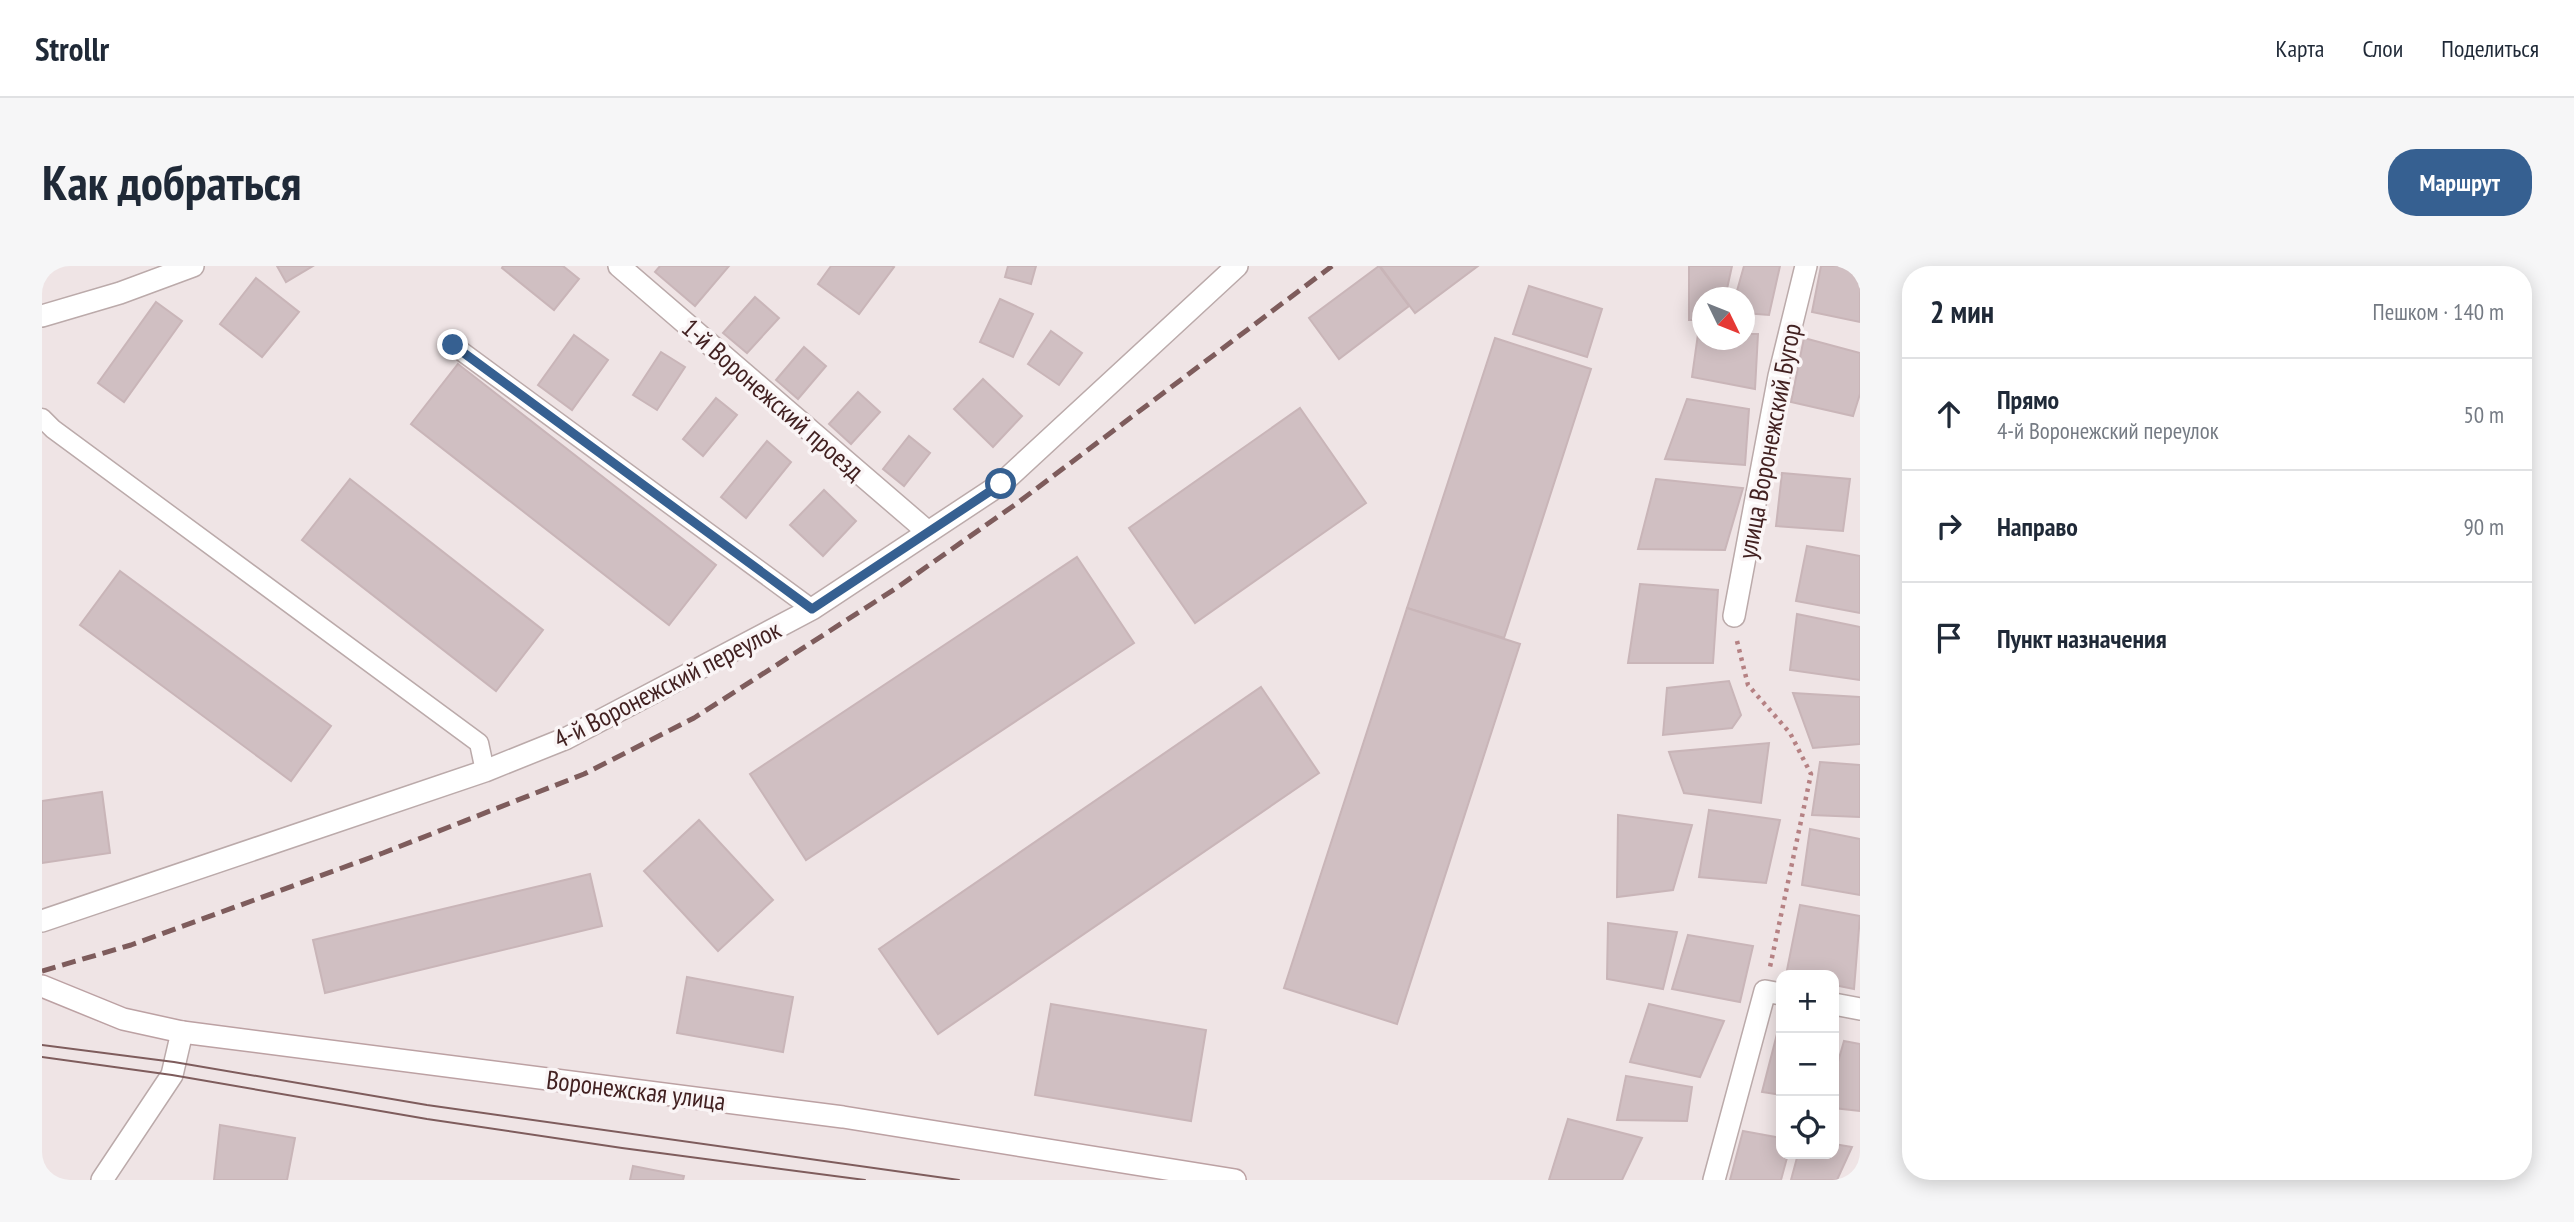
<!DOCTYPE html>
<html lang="ru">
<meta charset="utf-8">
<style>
:root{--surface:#fff;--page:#f6f6f7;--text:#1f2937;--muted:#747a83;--line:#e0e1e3;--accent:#366091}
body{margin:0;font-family:"PT Sans Narrow",sans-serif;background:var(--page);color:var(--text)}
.controls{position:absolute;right:21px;bottom:21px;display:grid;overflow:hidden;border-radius:14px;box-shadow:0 4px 18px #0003}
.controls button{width:63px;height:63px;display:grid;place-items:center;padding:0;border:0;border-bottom:2px solid var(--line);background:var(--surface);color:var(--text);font:35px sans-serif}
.compass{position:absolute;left:1650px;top:21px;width:63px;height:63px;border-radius:50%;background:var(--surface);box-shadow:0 4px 18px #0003;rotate:133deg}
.stop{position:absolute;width:21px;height:21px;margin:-16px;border:5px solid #366091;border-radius:50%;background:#fff}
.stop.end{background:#366091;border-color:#fff;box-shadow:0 2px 7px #0008}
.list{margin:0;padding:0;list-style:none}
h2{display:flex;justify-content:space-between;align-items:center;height:91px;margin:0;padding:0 28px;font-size:30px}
h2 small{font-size:23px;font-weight:400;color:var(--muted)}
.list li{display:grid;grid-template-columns:46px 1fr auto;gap:21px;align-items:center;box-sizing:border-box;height:112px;padding:0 28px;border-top:2px solid var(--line)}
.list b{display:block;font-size:26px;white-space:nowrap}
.list p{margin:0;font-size:23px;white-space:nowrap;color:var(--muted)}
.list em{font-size:23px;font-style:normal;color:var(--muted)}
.icon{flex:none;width:38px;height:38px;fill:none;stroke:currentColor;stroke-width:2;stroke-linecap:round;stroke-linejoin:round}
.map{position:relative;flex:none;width:1818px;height:914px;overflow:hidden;border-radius:28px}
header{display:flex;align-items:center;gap:42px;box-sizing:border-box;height:98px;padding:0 35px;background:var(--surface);border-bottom:2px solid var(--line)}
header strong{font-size:33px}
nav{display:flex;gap:38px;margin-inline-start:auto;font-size:24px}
.intro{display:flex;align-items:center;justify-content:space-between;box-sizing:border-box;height:168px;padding:0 42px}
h1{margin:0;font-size:49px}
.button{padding:18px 32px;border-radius:28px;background:var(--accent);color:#fff;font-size:24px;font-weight:700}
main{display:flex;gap:42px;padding:0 42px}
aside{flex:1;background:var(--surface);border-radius:28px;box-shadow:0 4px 18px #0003}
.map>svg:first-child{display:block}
.building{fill:#d0bfc2;stroke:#c9b5b8;stroke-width:2}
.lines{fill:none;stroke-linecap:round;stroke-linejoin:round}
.lane-casing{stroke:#baa;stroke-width:21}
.street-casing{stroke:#baa;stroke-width:24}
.secondary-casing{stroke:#bca1a3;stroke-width:24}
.path{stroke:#b58183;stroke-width:4.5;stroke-dasharray:3.5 5;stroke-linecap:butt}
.lane{stroke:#fff;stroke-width:18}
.street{stroke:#fff;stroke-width:21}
.secondary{stroke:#fff;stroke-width:21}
.tram{stroke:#7e5c5c;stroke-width:2}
.rail{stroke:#7e5c5c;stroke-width:5;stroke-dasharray:14 7;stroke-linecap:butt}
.route{stroke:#366091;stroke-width:9}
.labels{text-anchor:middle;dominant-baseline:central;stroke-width:7;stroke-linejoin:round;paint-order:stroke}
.street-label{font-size:26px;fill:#422121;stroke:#faf5f6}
</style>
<header>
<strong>Strollr</strong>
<nav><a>Карта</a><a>Слои</a><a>Поделиться</a></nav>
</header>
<div class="intro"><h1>Как добраться</h1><a class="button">Маршрут</a></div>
<main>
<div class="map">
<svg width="1818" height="914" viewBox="0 0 1818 914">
<rect width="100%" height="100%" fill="#efe4e5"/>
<g class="building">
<path d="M235 0H271L244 16Z"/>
<path d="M461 0H521L537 13 512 44 460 2Z"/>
<path d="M618 0H687L653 40 613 6Z"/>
<path d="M789 0H850L852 1 817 48 776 18Z"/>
<path d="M966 0H994L989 18 963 11Z"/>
<path d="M1337 0 1367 40 1297 93 1267 52Z"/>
<path d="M1338 0H1436L1373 47Z"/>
<path d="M1647 0H1690L1683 32H1660V54H1647Z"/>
<path d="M1702 0H1738L1727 49 1702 47V32H1693Z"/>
<path d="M1779 0H1818V56L1770 46Z"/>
<path d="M214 12 257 46 220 91 178 58Z"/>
<path d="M1487 20 1560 43 1545 91 1471 68Z"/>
<path d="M713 31 737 52 705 87 681 67Z"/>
<path d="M958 33 991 48 971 91 938 76Z"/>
<path d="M114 36 140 55 82 136 56 117Z"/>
<path d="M1009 65 1040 87 1017 119 986 98Z"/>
<path d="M1656 68H1660V74H1702V68H1716L1713 123 1650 111Z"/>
<path d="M532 69 566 94 530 144 496 119Z"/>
<path d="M1453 72 1549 103 1462 372 1365 342Z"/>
<path d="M1762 72 1818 87V128L1811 150 1749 136Z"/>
<path d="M762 81 784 100 756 133 734 114Z"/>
<path d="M619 86 643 101 615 144 591 129Z"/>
<path d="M416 98 674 299 627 359 369 158Z"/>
<path d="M941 113 980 150 951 181 912 143Z"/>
<path d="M816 126 838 146 809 178 787 158Z"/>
<path d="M674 132 695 149 661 190 641 173Z"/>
<path d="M1645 133 1707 143 1703 199 1623 193Z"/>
<path d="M1258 142 1324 237 1153 357 1087 262Z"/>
<path d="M867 170 888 187 862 220 841 203Z"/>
<path d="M725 175 749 196 704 252 679 231Z"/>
<path d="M1740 207 1808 213 1801 265 1734 260Z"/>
<path d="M308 213 501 364 454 425 260 274Z"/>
<path d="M1614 213 1701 222 1683 284 1596 283Z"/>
<path d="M782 224 814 255 781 290 748 259Z"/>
<path d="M1765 280 1818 290V347L1754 335Z"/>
<path d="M1035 291 1092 377 764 594 708 508Z"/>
<path d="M78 305 289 460 249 515 38 359Z"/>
<path d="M1598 318 1676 324 1671 397H1586Z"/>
<path d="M1365 342 1478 378 1355 758 1242 722Z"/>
<path d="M1755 348 1818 361V414L1748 404Z"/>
<path d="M1687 415 1699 449 1690 462 1621 469 1625 422Z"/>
<path d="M1219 421 1277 507 896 768 837 683Z"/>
<path d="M1751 427 1818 431V478L1771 482Z"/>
<path d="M1727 477 1719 537 1642 527 1627 486Z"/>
<path d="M1778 496 1818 499V551L1770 549Z"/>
<path d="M60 526 68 587 0 597V535Z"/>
<path d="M1667 544 1738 554 1724 617 1657 611Z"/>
<path d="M1576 549 1650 559 1631 624 1575 631Z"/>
<path d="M657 554 731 634 676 685 602 605Z"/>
<path d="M1768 563 1818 573V629L1760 619Z"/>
<path d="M548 608 560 660 283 727 271 674Z"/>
<path d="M1758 639 1818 650 1812 723 1792 719V709H1744Z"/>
<path d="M1566 657 1635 666 1621 723 1565 713Z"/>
<path d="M1646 669 1711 680 1698 736 1630 723Z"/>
<path d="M645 711 751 731 741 786 635 767Z"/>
<path d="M1009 738 1164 764 1149 855 993 829Z"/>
<path d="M1607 738 1682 755 1658 811 1588 796Z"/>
<path d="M1736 764 1739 765V829L1720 826Z"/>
<path d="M1802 775 1818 778V845L1792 842V810Z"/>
<path d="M1584 810 1650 821 1645 855 1575 854Z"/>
<path d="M1526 853 1600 872 1580 914H1507Z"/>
<path d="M178 859 253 872 245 914H172Z"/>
<path d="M1701 865 1739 872V888H1746L1739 914H1688Z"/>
<path d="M1792 878 1810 881 1795 914H1749L1756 888H1792Z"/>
<path d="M591 900 642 910 641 914H588Z"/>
</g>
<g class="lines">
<defs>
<g id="lane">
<path d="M411 79 770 343"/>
<path d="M0 152 11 163 437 477 443 505"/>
</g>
<g id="street">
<path d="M577 0 886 266"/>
<path d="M0 50 78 27 151 0"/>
<path d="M1692 350 1737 110 1764 0"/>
<path d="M0 655 443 505 525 472 770 343 959 218 1195 0"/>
<path d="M1792 738 1818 743"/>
<path d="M60 914 130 809 140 766"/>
<path d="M1672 914 1723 725 1739 728"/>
</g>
<path id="secondary" d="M0 720 81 753 140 766 801 851 1193 914"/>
</defs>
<use href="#lane" class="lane-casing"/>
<use href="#street" class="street-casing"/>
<use href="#secondary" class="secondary-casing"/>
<path class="path" d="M1695 375 1706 419 1748 467 1769 508 1728 701"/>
<use href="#lane" class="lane"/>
<use href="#street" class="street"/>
<use href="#secondary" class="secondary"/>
<g class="tram">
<path d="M0 779 132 796 385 839 917 914"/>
<path d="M0 791 130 809 385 853 580 882 823 914"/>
</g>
<path class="rail" d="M0 705 89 679 341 587 542 508 652 452 853 323 974 238 1290 0"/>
</g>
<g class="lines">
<path class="route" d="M411 79 770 343 959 218"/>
</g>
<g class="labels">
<g class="street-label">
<text transform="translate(731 133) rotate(41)">1-й Воронежский проезд</text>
<text transform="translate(1727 175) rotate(-79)">улица Воронежский Бугор</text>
<text transform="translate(625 418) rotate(-27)">4-й Воронежский переулок</text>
<text transform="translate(594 824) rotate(7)">Воронежская улица</text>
</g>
</g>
</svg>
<div class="controls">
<button>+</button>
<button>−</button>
<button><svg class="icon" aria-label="locate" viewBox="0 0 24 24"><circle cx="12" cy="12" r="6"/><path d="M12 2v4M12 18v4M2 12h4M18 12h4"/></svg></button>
</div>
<svg class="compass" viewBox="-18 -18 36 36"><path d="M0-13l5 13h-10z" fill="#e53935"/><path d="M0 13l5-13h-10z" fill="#747a83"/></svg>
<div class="stop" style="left:959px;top:218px"></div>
<div class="stop end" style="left:411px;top:79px"></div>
</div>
<aside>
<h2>2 мин<small>Пешком · 140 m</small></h2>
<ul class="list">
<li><svg class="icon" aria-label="ahead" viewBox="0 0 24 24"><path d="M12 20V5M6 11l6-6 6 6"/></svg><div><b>Прямо</b><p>4-й Воронежский переулок</p></div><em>50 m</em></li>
<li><svg class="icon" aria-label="right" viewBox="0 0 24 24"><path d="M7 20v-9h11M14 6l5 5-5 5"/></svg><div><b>Направо</b></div><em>90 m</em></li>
<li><svg class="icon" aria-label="arrive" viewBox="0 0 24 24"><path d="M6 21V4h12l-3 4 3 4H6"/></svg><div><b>Пункт назначения</b></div></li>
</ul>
</aside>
</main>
